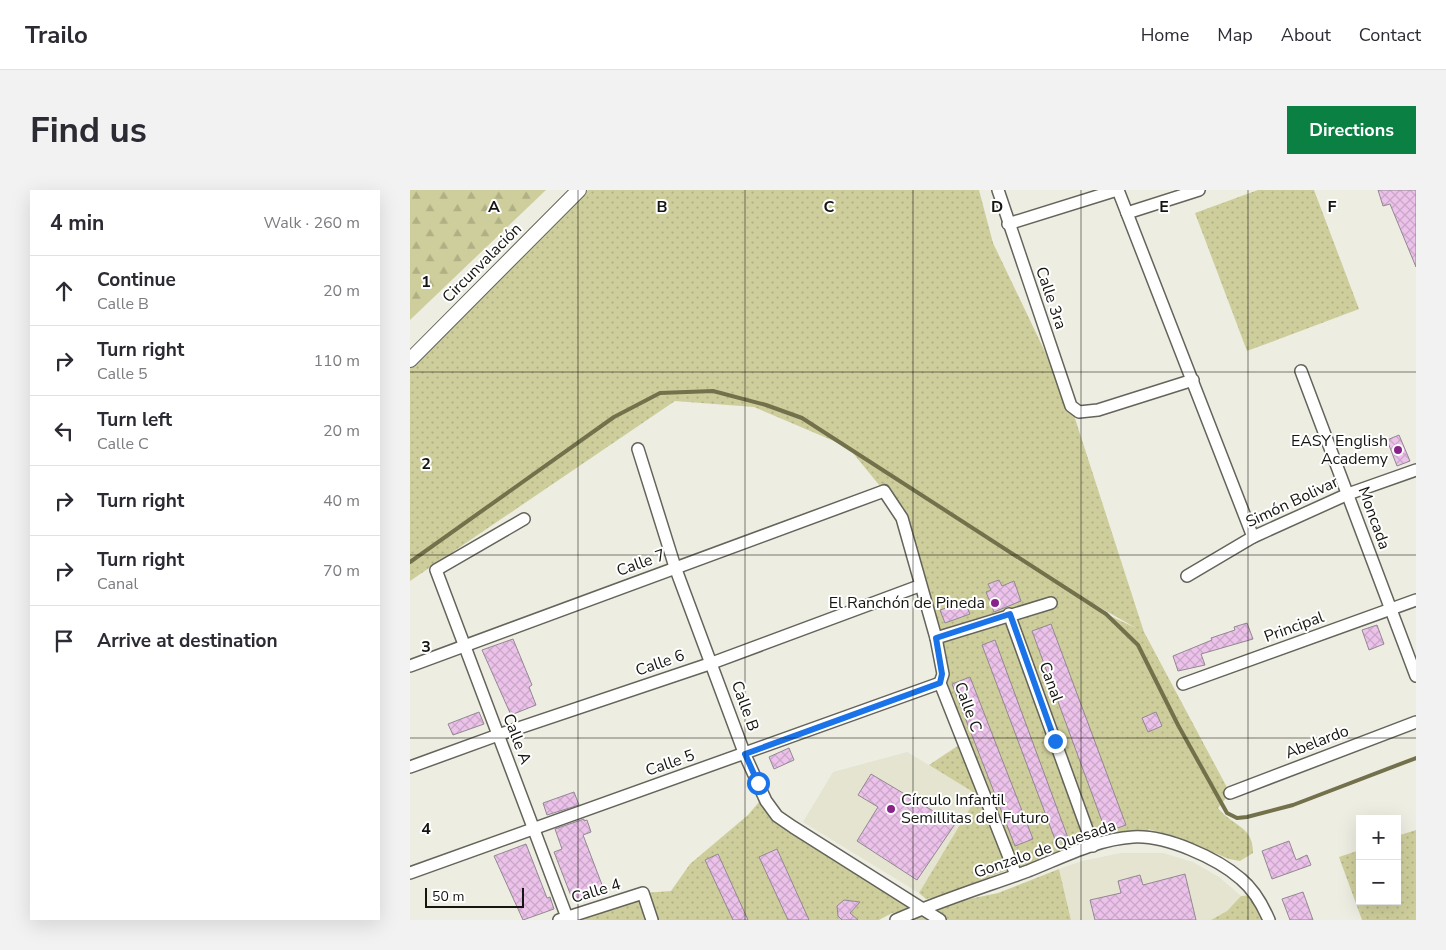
<!DOCTYPE html>
<meta charset="utf-8">
<style>
:root{--surface:#fff;--page:#f2f2f3;--text:#2b2b33;--muted:#7c7c81;--line:#e1e1e2;--accent:#0b8043}
body{margin:0;font-family:"Nunito Sans",sans-serif;background:var(--page);color:var(--text)}
.controls{position:absolute;right:15px;bottom:15px;display:grid;overflow:hidden;border-radius:0px;box-shadow:0 5px 20px #0002}
.controls button{width:45px;height:45px;display:grid;place-items:center;padding:0;border:0;border-bottom:1px solid var(--line);background:var(--surface);color:var(--text);font:25px sans-serif}
.scale{position:absolute;left:15px;bottom:12px;width:99px;box-sizing:border-box;padding-left:5px;border:2px solid #151511;border-top:0;font-size:14px;line-height:18px;white-space:nowrap;color:#151511;-webkit-text-stroke:4px #fff;paint-order:stroke}
.stop{position:absolute;width:15px;height:15px;margin:-11px;border:4px solid #1a73e8;border-radius:50%;background:#fff}
.stop.end{background:#1a73e8;border-color:#fff;box-shadow:0 1px 5px #0008}
.list{margin:0;padding:0;list-style:none}
h2{display:flex;justify-content:space-between;align-items:center;height:65px;margin:0;padding:0 20px;font-size:21px}
h2 small{font-size:16px;font-weight:400;color:var(--muted)}
.list li{display:grid;grid-template-columns:32px 1fr auto;gap:15px;align-items:center;box-sizing:border-box;height:70px;padding:0 20px;border-top:1px solid var(--line)}
.list b{display:block;font-size:19px;white-space:nowrap}
.list p{margin:0;font-size:16px;white-space:nowrap;color:var(--muted)}
.list em{font-size:16px;font-style:normal;color:var(--muted)}
.icon{flex:none;width:28px;height:28px;fill:none;stroke:currentColor;stroke-width:2;stroke-linecap:round;stroke-linejoin:round}
.map{position:relative;flex:none;width:1006px;height:730px;overflow:hidden;border-radius:0px}
header{display:flex;align-items:center;gap:30px;box-sizing:border-box;height:70px;padding:0 25px;background:var(--surface);border-bottom:1px solid var(--line)}
header strong{font-size:24px}
nav{display:flex;gap:28px;margin-inline-start:auto;font-size:18px}
.intro{display:flex;align-items:center;justify-content:space-between;box-sizing:border-box;height:120px;padding:0 30px}
h1{margin:0;font-size:35px}
.button{padding:12px 22px;border-radius:0px;background:var(--accent);color:#fff;font-size:18px;font-weight:700}
main{display:flex;gap:30px;padding:0 30px}
aside{flex:1;background:var(--surface);border-radius:0px;box-shadow:0 5px 20px #0002}
.map>svg:first-child{display:block}
.built{fill:#e4e4d1}
.grass{fill:url(#grass-dots);fill-rule:evenodd}
.forest{fill:url(#forest-firs)}
.lines{fill:none;stroke-linecap:round;stroke-linejoin:round}
.stream{stroke:#72714b;stroke-width:4}
.building{fill:url(#building-cross-hatch);stroke:#928991}
.minor-casing{stroke:#64645b;stroke-width:14}
.tertiary-casing{stroke:#64645b;stroke-width:16}
.minor{stroke:#fff;stroke-width:11}
.tertiary{stroke:#fff;stroke-width:14}
.route{stroke:#1a73e8;stroke-width:6}
.grid{fill:none;stroke:#151511;stroke-width:1;stroke-opacity:0.55}
.poi-dot{fill:#88238a;stroke:#fff;stroke-width:2}
.labels{text-anchor:middle;dominant-baseline:central;stroke-width:4;stroke-linejoin:round;paint-order:stroke}
.street-label{font-size:16px;fill:#151511;stroke:#fff}
.poi-label{font-size:16px;fill:#151511;stroke:#fff;text-anchor:end}
.grid-label{font-size:16px;text-anchor:middle;font-weight:bold;fill:#151511;stroke:#fff;stroke-width:4;stroke-linejoin:round;paint-order:stroke}
</style>
<header>
<strong>Trailo</strong>
<nav><a>Home</a><a>Map</a><a>About</a><a>Contact</a></nav>
</header>
<div class="intro"><h1>Find us</h1><a class="button">Directions</a></div>
<main>
<aside>
<h2>4 min<small>Walk · 260 m</small></h2>
<ul class="list">
<li><svg class="icon" aria-label="ahead" viewBox="0 0 24 24"><path d="M12 20V5M6 11l6-6 6 6"/></svg><div><b>Continue</b><p>Calle B</p></div><em>20 m</em></li>
<li><svg class="icon" aria-label="right" viewBox="0 0 24 24"><path d="M7 20v-9h11M14 6l5 5-5 5"/></svg><div><b>Turn right</b><p>Calle 5</p></div><em>110 m</em></li>
<li><svg class="icon" aria-label="left" viewBox="0 0 24 24"><path d="M17 20v-9H6M10 6l-5 5 5 5"/></svg><div><b>Turn left</b><p>Calle C</p></div><em>20 m</em></li>
<li><svg class="icon" aria-label="right" viewBox="0 0 24 24"><path d="M7 20v-9h11M14 6l5 5-5 5"/></svg><div><b>Turn right</b></div><em>40 m</em></li>
<li><svg class="icon" aria-label="right" viewBox="0 0 24 24"><path d="M7 20v-9h11M14 6l5 5-5 5"/></svg><div><b>Turn right</b><p>Canal</p></div><em>70 m</em></li>
<li><svg class="icon" aria-label="arrive" viewBox="0 0 24 24"><path d="M6 21V4h12l-3 4 3 4H6"/></svg><div><b>Arrive at destination</b></div></li>
</ul>
</aside>
<div class="map">
<svg width="1006" height="730" viewBox="0 0 1006 730">
<defs>
<pattern id="grass-dots" width="8" height="8" patternUnits="userSpaceOnUse" patternTransform="scale(1.25)"><rect width="8" height="8" fill="#cece9c"/><path d="M2 2h.1M6 6h.1" fill="none" stroke="#b0b085" stroke-width="1.8" stroke-linecap="round"/></pattern>
<pattern id="forest-firs" width="22" height="20" patternUnits="userSpaceOnUse" patternTransform="scale(1.25)"><rect width="22" height="20" fill="#cece9c"/><path d="M5 1l3.5 6h-7zM16 11l3.5 6h-7z" fill="#b0b085"/></pattern>
<pattern id="building-cross-hatch" width="8" height="8" patternUnits="userSpaceOnUse" patternTransform="scale(1.25)"><rect width="8" height="8" fill="#ecc2eb"/><path d="M0 0l8 8M0 8l8-8" fill="none" stroke="#caa6c8"/></pattern>
</defs>
<rect width="100%" height="100%" fill="#edede2"/>
<g class="built">
<path d="M497 562 569 605 509 703 393 632 423 582Z"/>
<path d="M711 663H753L783 672 809 687 831 706 817 721 801 730H661L649 679 672 671Z"/>
</g>
<g class="grass">
<path d="M178 0H569L583 53 661 216 734 442 820 603 808 618C823 637 843 635 843 663L830 671 819 669 767 647 738 639 742 647 683 656 600 679 528 707 516 709 509 703 568 605 519 575 549 555 492 328 474 301 438 257 344 217 265 211 0 391V176ZM654 397 726 438 696 424Z"/>
<path d="M848 0H904L949 119 837 161 785 23Z"/>
<path d="M354 606 367 626 512 719 588 703 649 679 661 730H502L511 719 482 723 469 730H149L233 703 261 701 280 674 338 625Z"/>
<path d="M1006 640V730H952L929 667 950 660V711H987V646Z"/>
<path d="M844 705 859 730H801L817 721 831 706Z"/>
</g>
<path class="forest" d="M0 0H136L0 130Z"/>
<g class="lines">
<path class="stream" d="M0 372 204 227 250 203 303 201 356 215 392 228 696 424 728 455 768 535 817 623 827 628 837 627 883 615 1006 568"/>
</g>
<g class="building">
<path d="M968 0H1006V77L980 14 973 16Z"/>
<path d="M989 245 1000 271 987 276 977 250Z"/>
<path d="M589 390 592 396 604 391 611 411 584 422 576 402 581 400 578 394Z"/>
<path d="M555 412 560 424 535 433 530 420Z"/>
<path d="M837 433 843 449 791 464 795 475 768 481 763 466 802 450 801 448 825 440 824 437Z"/>
<path d="M641 434 716 635 696 642 622 441Z"/>
<path d="M967 435 974 454 959 460 952 440Z"/>
<path d="M103 449 122 495 119 497 126 515 101 525 72 460Z"/>
<path d="M585 450 658 648 646 652 572 455Z"/>
<path d="M560 487 623 649 605 656 542 494Z"/>
<path d="M69 522 74 534 43 545 38 534Z"/>
<path d="M746 522 752 536 738 542 732 528Z"/>
<path d="M379 558 384 570 364 579 359 567Z"/>
<path d="M461 584 545 634 507 690 447 651 468 617 448 605Z"/>
<path d="M164 602 169 615 137 625 133 613Z"/>
<path d="M174 629V631L177 630 181 642 173 645 194 700 163 711 144 662 152 659 145 639Z"/>
<path d="M879 651 886 670 897 665 901 675 862 689 852 661Z"/>
<path d="M116 654 137 708 140 707 144 719 113 730 84 666Z"/>
<path d="M367 659 399 730H378L349 667Z"/>
<path d="M308 664 338 730H323L295 670Z"/>
<path d="M775 684 786 730H685L680 710 711 703 708 691 730 685 733 695Z"/>
<path d="M893 702 903 730H880L872 709Z"/>
<path d="M434 710 450 712 440 723 448 730H432L428 726 427 716Z"/>
</g>
<g class="lines">
<defs>
<g id="minor">
<path d="M588 0 661 216 669 222 688 220 783 190"/>
<path d="M708 0 843 347"/>
<path d="M717 23 789 0"/>
<path d="M598 34 707 0"/>
<path d="M891 181 1006 486"/>
<path d="M228 259 265 377 335 565 356 611 367 626 383 637 530 730"/>
<path d="M114 329 26 380 158 730"/>
<path d="M777 386 843 347 938 304 1006 280"/>
<path d="M599 424 683 656"/>
<path d="M526 448 641 413"/>
<path d="M0 476 474 301 492 328 526 448 533 484 530 493 606 685"/>
<path d="M773 494 1006 410"/>
<path d="M0 577 88 545 302 473 509 396"/>
<path d="M820 603 1006 532"/>
<path d="M0 683 530 493"/>
<path d="M149 730 233 703 242 730"/>
<path d="M486 730C529 711 574 697 618 681 651 668 687 649 723 647 756 645 807 668 831 689 843 699 853 716 859 730"/>
</g>
<path id="tertiary" d="M0 170 169 0"/>
</defs>
<use href="#minor" class="minor-casing"/>
<use href="#tertiary" class="tertiary-casing"/>
<use href="#minor" class="minor"/>
<use href="#tertiary" class="tertiary"/>
</g>
<g class="lines">
<path class="route" d="M348 593 335 564 530 493 532 484 526 448 600 424 645 551"/>
</g>
<path class="grid" d="M168 0V730M335 0V730M503 0V730M671 0V730M838 0V730M0 182H1006M0 365H1006M0 548H1006"/>
<g class="poi-dot">
<circle cx="988" cy="260" r="5"/>
<circle cx="585" cy="413" r="5"/>
<circle cx="481" cy="619" r="5"/>
</g>
<g class="labels">
<g class="street-label">
<text transform="translate(72 73) rotate(-45)">Circunvalación</text>
<text transform="translate(641 108) rotate(71)">Calle 3ra</text>
<text transform="translate(882 312) rotate(-25)">Simón Bolivar</text>
<text transform="translate(964 328) rotate(70)">Moncada</text>
<text transform="translate(231 373) rotate(-20)">Calle 7</text>
<text transform="translate(884 437) rotate(-20)">Principal</text>
<text transform="translate(250 473) rotate(-19)">Calle 6</text>
<text transform="translate(641 492) rotate(70)">Canal</text>
<text transform="translate(335 516) rotate(70)">Calle B</text>
<text transform="translate(558 517) rotate(70)">Calle C</text>
<text transform="translate(107 549) rotate(69)">Calle A</text>
<text transform="translate(907 552) rotate(-21)">Abelardo</text>
<text transform="translate(260 573) rotate(-19)">Calle 5</text>
<text transform="translate(635 659) rotate(-19)">Gonzalo de Quesada</text>
<text transform="translate(186 701) rotate(-17)">Calle 4</text>
</g>
<g class="poi-label">
<text x="978" y="251">EASY English<tspan x="978" dy="18">Academy</tspan></text>
<text x="575" y="413">El Ranchón de Pineda</text>
<text x="491" y="610" text-anchor="start">Círculo Infantil<tspan x="491" dy="18">Semillitas del Futuro</tspan></text>
</g>
</g>
<g class="grid-label">
<text x="84" y="22">A</text>
<text x="252" y="22">B</text>
<text x="419" y="22">C</text>
<text x="587" y="22">D</text>
<text x="754" y="22">E</text>
<text x="922" y="22">F</text>
<text x="16" y="97">1</text>
<text x="16" y="279">2</text>
<text x="16" y="462">3</text>
<text x="16" y="644">4</text>
</g>
</svg>
<div class="controls">
<button>+</button>
<button>−</button>
</div>
<div class="scale">50 m</div>
<div class="stop" style="left:348px;top:593px"></div>
<div class="stop end" style="left:645px;top:551px"></div>
</div>
</main>
